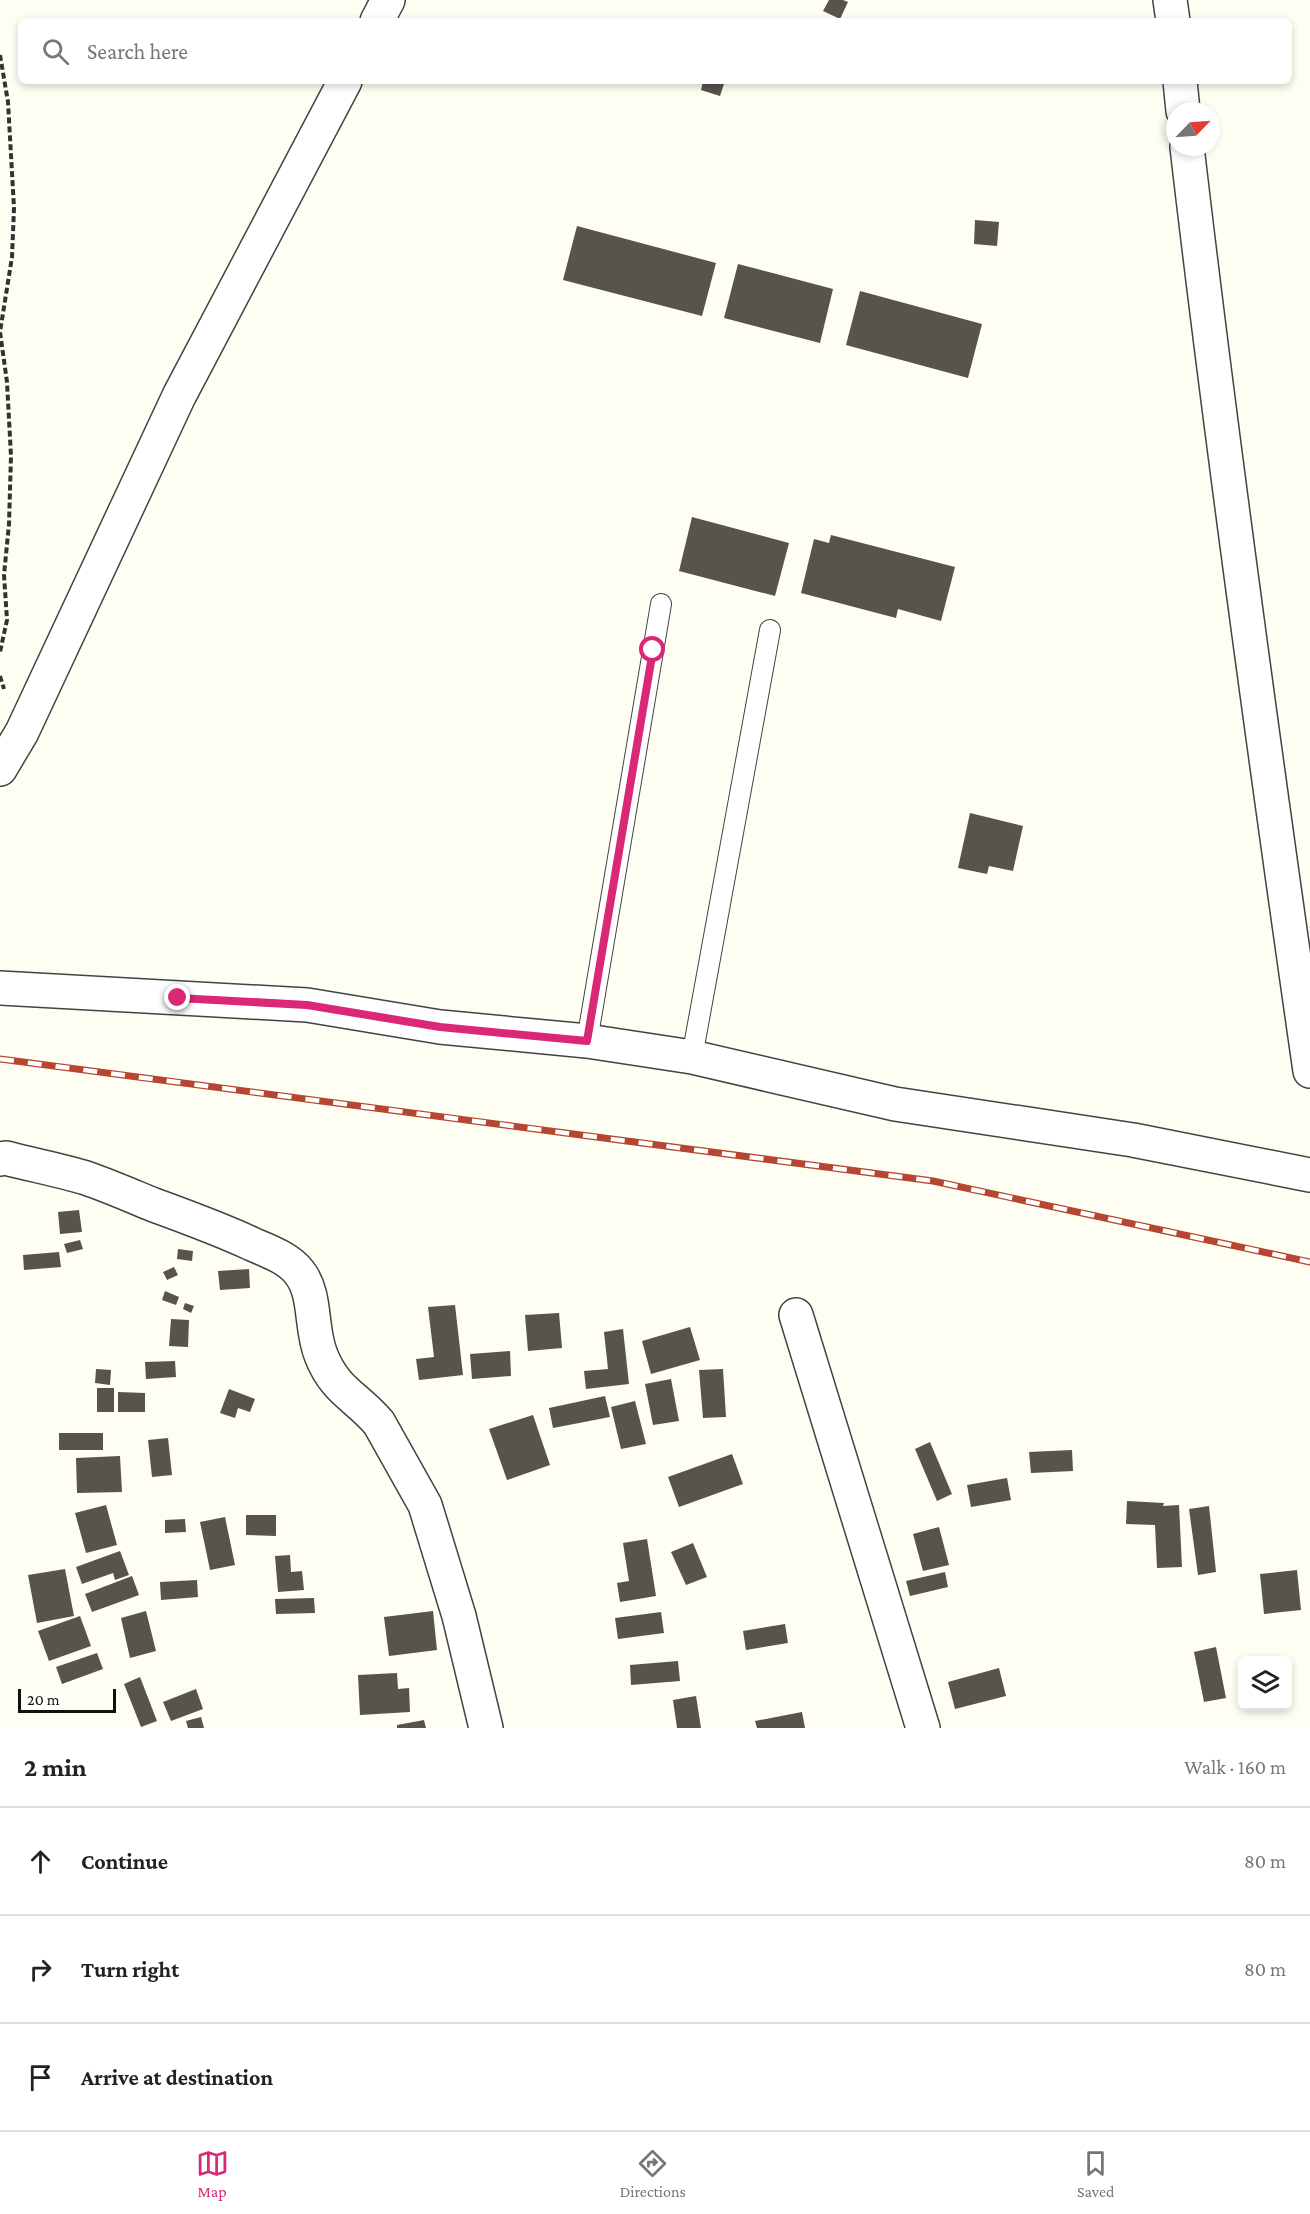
<!DOCTYPE html>
<meta charset="utf-8">
<style>
:root{--surface:#fff;--page:#f2f2f2;--text:#222;--muted:#767676;--line:#e0e0e0;--accent:#db2777}
body{margin:0;font-family:"Crimson Pro",serif;background:var(--page);color:var(--text)}
.controls{position:absolute;right:18px;bottom:18px;display:grid;overflow:hidden;border-radius:9px;box-shadow:0 3px 9px #0003}
.controls button{width:54px;height:54px;display:grid;place-items:center;padding:0;border:0;border-bottom:2px solid var(--line);background:var(--surface);color:var(--text);font:30px sans-serif}
.compass{position:absolute;left:1166px;top:102px;width:54px;height:54px;border-radius:50%;background:var(--surface);box-shadow:0 3px 9px #0003;rotate:65deg}
.scale{position:absolute;left:18px;bottom:15px;width:98px;box-sizing:border-box;padding-left:6px;border:3px solid #101010;border-top:0;font-size:16px;line-height:21px;white-space:nowrap;color:#101010;-webkit-text-stroke:4px #fff;paint-order:stroke}
.stop{position:absolute;width:18px;height:18px;margin:-14px;border:4px solid #db2777;border-radius:50%;background:#fff}
.stop.end{background:#db2777;border-color:#fff;box-shadow:0 2px 6px #0008}
.list{margin:0;padding:0;list-style:none}
h2{display:flex;justify-content:space-between;align-items:center;height:78px;margin:0;padding:0 24px;font-size:26px}
h2 small{font-size:20px;font-weight:400;color:var(--muted)}
.list li{display:grid;grid-template-columns:39px 1fr auto;gap:18px;align-items:center;box-sizing:border-box;height:108px;padding:0 24px;border-top:2px solid var(--line)}
.list b{display:block;font-size:22px;white-space:nowrap}
.list em{font-size:20px;font-style:normal;color:var(--muted)}
.icon{flex:none;width:33px;height:33px;fill:none;stroke:currentColor;stroke-width:2;stroke-linecap:round;stroke-linejoin:round}
.map{position:relative;flex:none;width:1310px;height:1728px;overflow:hidden}
.search{position:absolute;background:var(--surface);box-shadow:0 3px 9px #0003;left:18px;right:18px;top:18px;height:66px;display:flex;align-items:center;gap:15px;box-sizing:border-box;padding:0 21px;border-radius:9px;color:var(--muted);font-size:22px}
.sheet{height:402px;background:var(--surface)}
nav{display:flex;justify-content:space-around;align-items:center;box-sizing:border-box;height:84px;border-top:2px solid var(--line);background:var(--surface);font-size:16px;color:var(--muted)}
nav a{display:grid;justify-items:center;gap:3px}
nav .on{color:var(--accent)}
.map>svg:first-child{display:block}
.building{fill:#58534d}
.lines{fill:none;stroke-linecap:round;stroke-linejoin:round}
.lane-casing{stroke:#434343;stroke-width:22}
.street-casing{stroke:#434343;stroke-width:36}
.path{stroke:#323232;stroke-width:4;stroke-dasharray:6 3;stroke-linecap:butt}
.lane{stroke:#fff;stroke-width:20}
.street{stroke:#fff;stroke-width:33}
.rail-casing{stroke:#b64631;stroke-width:7}
.rail{stroke:#fff;stroke-width:4.5;stroke-dasharray:14;stroke-linecap:butt}
.route{stroke:#db2777;stroke-width:8}
</style>
<div class="map">
<svg width="1310" height="1728" viewBox="0 0 1310 1728">
<rect width="100%" height="100%" fill="#fefef3"/>
<g class="building">
<path d="M829 0H843L848 2 840 19 823 11Z"/>
<path d="M703 81H725L720 96 701 90Z"/>
<path d="M975 220 999 222 997 246 974 244Z"/>
<path d="M577 226 716 263 702 316 563 280Z"/>
<path d="M738 264 833 289 820 343 724 318Z"/>
<path d="M860 291 982 324 968 378 846 345Z"/>
<path d="M692 517 789 543 775 596 679 571Z"/>
<path d="M831 535 955 567 941 621 898 609 896 618 801 593 814 539 829 543Z"/>
<path d="M970 813 1023 826 1013 871 989 866 987 874 958 868Z"/>
<path d="M79 1210 82 1232 60 1234 58 1212Z"/>
<path d="M80 1240 83 1249 67 1253 64 1244Z"/>
<path d="M178 1249 193 1251 192 1261 177 1259Z"/>
<path d="M59 1252 61 1267 24 1270 23 1255Z"/>
<path d="M174 1267 178 1275 167 1280 163 1272Z"/>
<path d="M249 1269 250 1288 220 1290 218 1271Z"/>
<path d="M165 1291 179 1297 176 1305 162 1300Z"/>
<path d="M185 1303 194 1306 191 1313 183 1309Z"/>
<path d="M455 1305 463 1375 419 1380 416 1359 434 1357 428 1307Z"/>
<path d="M559 1313 562 1348 528 1351 525 1315Z"/>
<path d="M171 1319 189 1320 188 1347 169 1346Z"/>
<path d="M690 1327 700 1360 651 1374 642 1341Z"/>
<path d="M623 1329 629 1384 586 1389 584 1371 608 1369 604 1332Z"/>
<path d="M510 1351 511 1376 472 1379 470 1354Z"/>
<path d="M175 1361 176 1377 146 1379 145 1362Z"/>
<path d="M96 1369 111 1370 110 1385 95 1383Z"/>
<path d="M723 1369 726 1417 703 1418 699 1370Z"/>
<path d="M671 1379 679 1421 653 1425 645 1384Z"/>
<rect x="97" y="1388" width="17" height="24"/>
<path d="M229 1389 255 1399 250 1412 238 1408 235 1418 220 1413Z"/>
<path d="M118 1392 145 1393V1412H118Z"/>
<path d="M605 1396 610 1417 553 1428 549 1408Z"/>
<path d="M635 1401 646 1444 621 1449 611 1407Z"/>
<path d="M533 1415 550 1465 507 1480 489 1429Z"/>
<rect x="59" y="1433" width="44" height="17"/>
<path d="M168 1438 172 1475 152 1477 148 1440Z"/>
<path d="M930 1442 952 1494 937 1501 915 1449Z"/>
<path d="M1072 1450 1073 1471 1031 1473 1029 1452Z"/>
<path d="M732 1454 743 1484 679 1507 668 1477Z"/>
<path d="M120 1456 122 1492 77 1493 76 1458Z"/>
<path d="M1007 1478 1011 1500 971 1507 967 1485Z"/>
<path d="M1127 1501 1164 1503 1163 1506 1179 1505 1182 1567 1157 1568 1155 1525 1126 1524Z"/>
<path d="M106 1505 117 1545 86 1553 75 1513Z"/>
<path d="M1209 1506 1216 1572 1198 1575 1189 1509Z"/>
<path d="M246 1515H276V1536L246 1535Z"/>
<path d="M225 1517 235 1565 210 1570 200 1522Z"/>
<path d="M185 1519 186 1532 165 1533V1520Z"/>
<path d="M939 1527 949 1565 923 1571 913 1534Z"/>
<path d="M647 1539 656 1596 620 1602 617 1583 629 1581 623 1543Z"/>
<path d="M693 1543 707 1577 686 1585 671 1552Z"/>
<path d="M120 1551 129 1575 115 1580 113 1573 82 1584 76 1567Z"/>
<path d="M290 1555 291 1572 302 1571 304 1590 278 1592 275 1556Z"/>
<path d="M65 1569 74 1616 37 1623 28 1575Z"/>
<path d="M1297 1570 1301 1610 1264 1614 1260 1574Z"/>
<path d="M945 1572 948 1587 910 1596 906 1581Z"/>
<path d="M132 1576 139 1595 92 1612 85 1594Z"/>
<path d="M197 1580 198 1597 161 1600 160 1582Z"/>
<path d="M314 1598 315 1613 276 1614 275 1599Z"/>
<path d="M146 1611 156 1651 130 1658 121 1618Z"/>
<path d="M433 1611 437 1650 389 1656 384 1617Z"/>
<path d="M661 1612 664 1633 618 1639 615 1618Z"/>
<path d="M80 1616 91 1646 49 1661 38 1631Z"/>
<path d="M785 1624 788 1643 746 1650 743 1631Z"/>
<path d="M1216 1647 1226 1698 1204 1702 1194 1652Z"/>
<path d="M97 1653 103 1669 62 1684 56 1667Z"/>
<path d="M678 1661 680 1681 631 1685 630 1665Z"/>
<path d="M999 1668 1006 1696 955 1709 948 1682Z"/>
<path d="M397 1673 398 1689 409 1688 410 1712 360 1715 358 1675Z"/>
<path d="M140 1677 157 1721 141 1727 124 1684Z"/>
<path d="M196 1689 203 1709 171 1721 163 1702Z"/>
<path d="M696 1696 701 1728H677L673 1700Z"/>
<path d="M802 1712 805 1728H757L755 1721Z"/>
<path d="M201 1717 204 1728H188L186 1721Z"/>
<path d="M424 1720 426 1728H397V1725Z"/>
</g>
<g class="lines">
<defs>
<g id="lane">
<path d="M587 1041 661 604"/>
<path d="M692 1057 770 630"/>
</g>
<g id="street">
<path d="M1170 0 1173 21"/>
<path d="M377 21 388 0"/>
<path d="M1180 81 1183 111"/>
<path d="M1187 147C1223 456 1266 764 1310 1071"/>
<path d="M0 769 22 732 179 396 345 81"/>
<path d="M0 988 307 1005 440 1027 587 1041 692 1057 895 1104 1133 1140 1310 1175"/>
<path d="M0 1159 6 1158C32 1165 60 1170 86 1178 109 1186 132 1196 154 1205 187 1217 220 1229 252 1244 268 1251 288 1258 299 1272 317 1294 310 1329 321 1355 335 1391 356 1396 379 1423L425 1505 459 1616 486 1728"/>
<path d="M796 1315 923 1728"/>
</g>
</defs>
<use href="#lane" class="lane-casing"/>
<use href="#street" class="street-casing"/>
<g class="path">
<path d="M0 55 8 102 14 208 12 257 0 332 7 382 11 456 9 524 4 575 7 620 0 652"/>
<path d="M0 676 4 689"/>
</g>
<use href="#lane" class="lane"/>
<use href="#street" class="street"/>
<defs>
<path id="rail" d="M0 1059 933 1181 1310 1262"/>
</defs>
<use href="#rail" class="rail-casing"/>
<use href="#rail" class="rail"/>
</g>
<g class="lines">
<path class="route" d="M178 998 307 1005 440 1027 587 1041 653 650"/>
</g>
</svg>
<div class="controls">
<button><svg class="icon" aria-label="layers" viewBox="0 0 24 24"><path d="M12 4l9 5-9 5-9-5zM3 14l9 5 9-5"/></svg></button>
</div>
<svg class="compass" viewBox="-18 -18 36 36"><path d="M0-13l5 13h-10z" fill="#e53935"/><path d="M0 13l5-13h-10z" fill="#767676"/></svg>
<div class="scale">20 m</div>
<div class="stop" style="left:653px;top:650px"></div>
<div class="stop end" style="left:178px;top:998px"></div>
<div class="search"><svg class="icon" aria-label="search" viewBox="0 0 24 24"><circle cx="10" cy="10" r="6"/><path d="M15 15l6 6"/></svg>Search here</div>
</div>
<section class="sheet">
<h2>2 min<small>Walk · 160 m</small></h2>
<ul class="list">
<li><svg class="icon" aria-label="ahead" viewBox="0 0 24 24"><path d="M12 20V5M6 11l6-6 6 6"/></svg><div><b>Continue</b></div><em>80 m</em></li>
<li><svg class="icon" aria-label="right" viewBox="0 0 24 24"><path d="M7 20v-9h11M14 6l5 5-5 5"/></svg><div><b>Turn right</b></div><em>80 m</em></li>
<li><svg class="icon" aria-label="arrive" viewBox="0 0 24 24"><path d="M6 21V4h12l-3 4 3 4H6"/></svg><div><b>Arrive at destination</b></div></li>
</ul>
</section>
<nav>
<a class="on"><svg class="icon" aria-label="map" viewBox="0 0 24 24"><path d="M3 6l6-2 6 2 6-2v14l-6 2-6-2-6 2zM9 4v14M15 6v14"/></svg>Map</a>
<a><svg class="icon" aria-label="directions" viewBox="0 0 24 24"><path d="M12 3l9 9-9 9-9-9zM9 14v-3h6M13 9l2 2-2 2"/></svg>Directions</a>
<a><svg class="icon" aria-label="saved" viewBox="0 0 24 24"><path d="M7 4h10v16l-5-4-5 4z"/></svg>Saved</a>
</nav>
